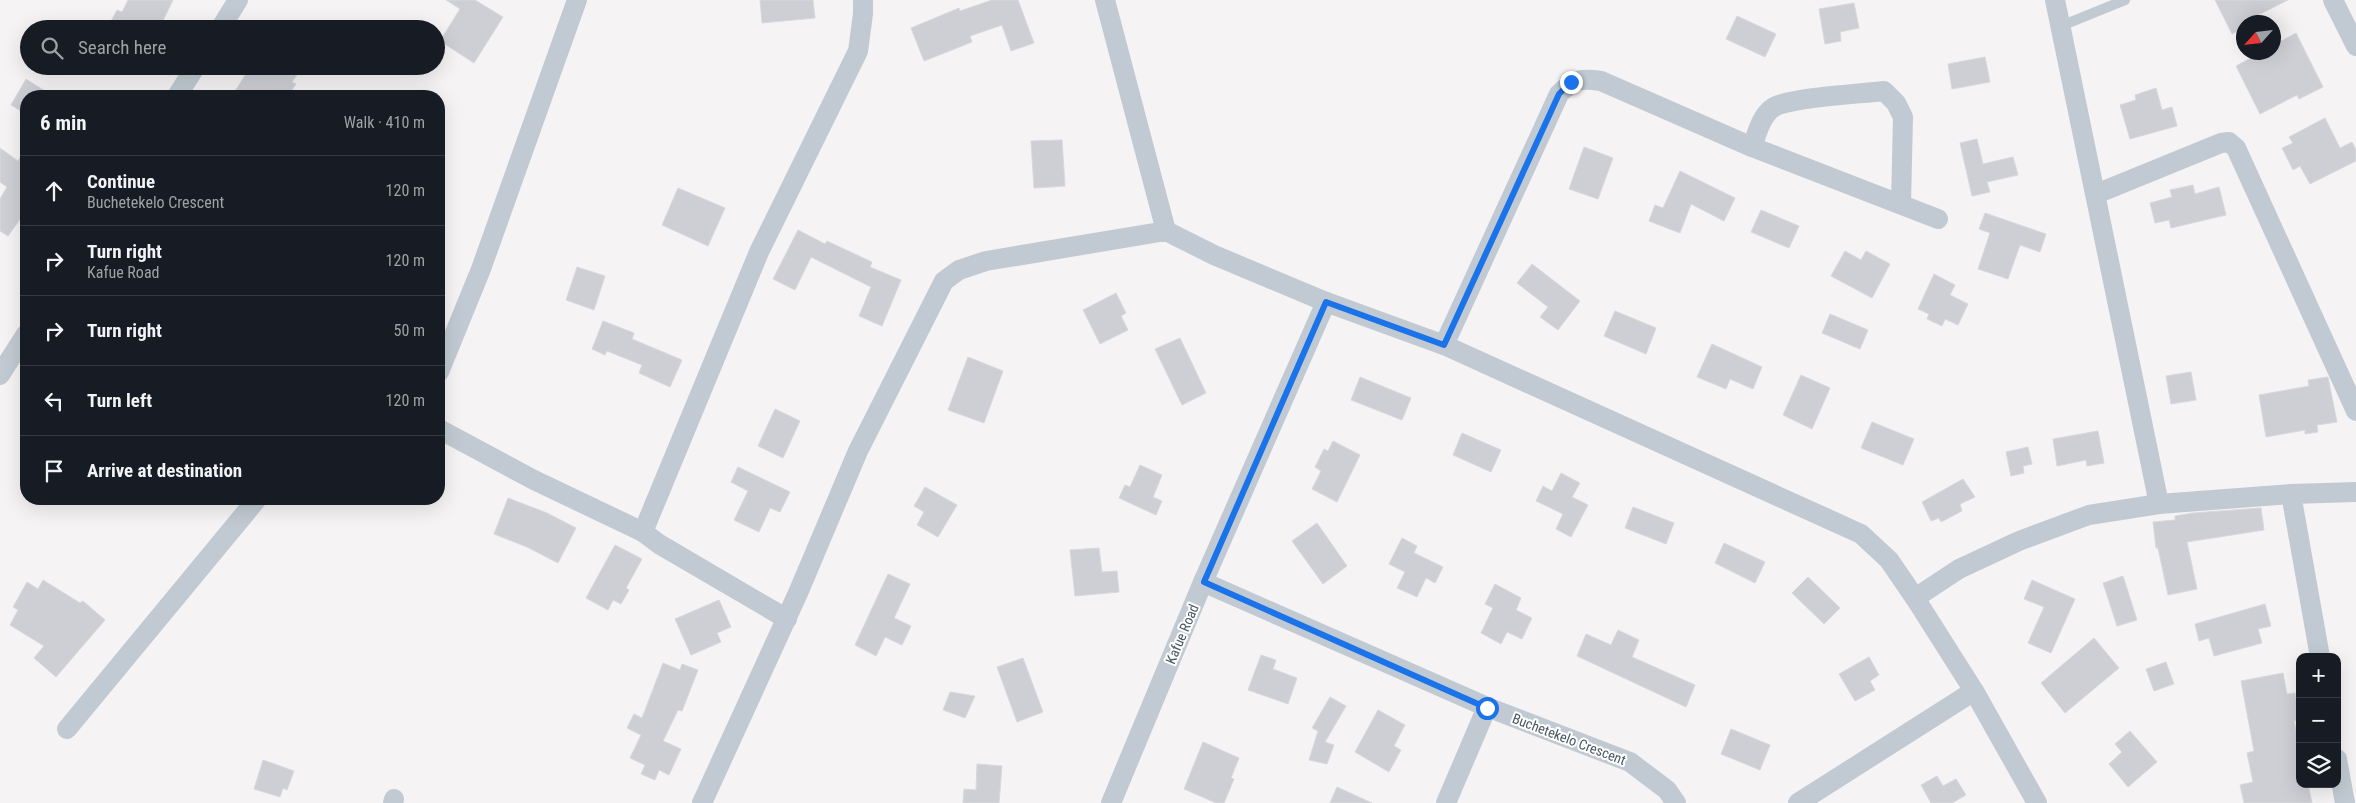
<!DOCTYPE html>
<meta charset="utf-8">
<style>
:root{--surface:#171b24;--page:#242831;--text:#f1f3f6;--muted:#9ea1a6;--line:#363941}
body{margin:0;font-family:"Roboto Condensed",sans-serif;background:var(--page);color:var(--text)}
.controls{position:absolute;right:15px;bottom:15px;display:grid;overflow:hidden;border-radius:10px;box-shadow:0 5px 20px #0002}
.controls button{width:45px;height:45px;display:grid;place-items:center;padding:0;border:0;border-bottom:1px solid var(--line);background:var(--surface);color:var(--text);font:25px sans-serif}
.compass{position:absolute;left:2236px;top:15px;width:45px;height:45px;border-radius:50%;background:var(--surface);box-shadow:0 5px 20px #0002;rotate:243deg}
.stop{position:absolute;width:15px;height:15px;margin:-11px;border:4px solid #1a73e8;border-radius:50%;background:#fff}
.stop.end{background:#1a73e8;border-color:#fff;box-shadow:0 1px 5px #0008}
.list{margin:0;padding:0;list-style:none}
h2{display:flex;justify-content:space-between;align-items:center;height:65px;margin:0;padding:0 20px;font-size:21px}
h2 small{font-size:16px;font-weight:400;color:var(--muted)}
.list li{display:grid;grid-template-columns:32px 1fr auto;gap:15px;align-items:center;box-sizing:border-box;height:70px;padding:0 20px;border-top:1px solid var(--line)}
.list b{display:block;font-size:19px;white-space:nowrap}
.list p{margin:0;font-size:16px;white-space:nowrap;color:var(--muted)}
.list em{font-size:16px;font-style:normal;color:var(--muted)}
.icon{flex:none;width:28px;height:28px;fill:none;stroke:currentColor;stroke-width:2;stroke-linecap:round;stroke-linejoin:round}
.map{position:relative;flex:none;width:2356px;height:803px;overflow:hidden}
.search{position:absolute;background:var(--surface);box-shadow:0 5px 20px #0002;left:20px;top:20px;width:425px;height:55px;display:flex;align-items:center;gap:12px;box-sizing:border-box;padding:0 18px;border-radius:28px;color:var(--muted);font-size:19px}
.panel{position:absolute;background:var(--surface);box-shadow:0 5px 20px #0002;left:20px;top:90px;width:425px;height:415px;border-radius:20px}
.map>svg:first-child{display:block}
.building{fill:#cdcfd5;stroke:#d7d9de}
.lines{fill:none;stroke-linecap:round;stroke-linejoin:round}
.service{stroke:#c1cad2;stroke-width:10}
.minor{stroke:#c1cad2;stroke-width:20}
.route{stroke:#1a73e8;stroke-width:6}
.labels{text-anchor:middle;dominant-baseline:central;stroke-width:4;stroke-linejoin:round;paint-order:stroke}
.street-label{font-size:14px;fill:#4a5661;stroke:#fff}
</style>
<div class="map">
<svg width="2356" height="803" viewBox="0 0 2356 803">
<rect width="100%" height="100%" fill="#f5f3f3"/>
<g class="building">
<path d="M128 0H173L159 29H107L117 10 122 12Z"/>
<path d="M446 0H475L503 17 474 63 440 41 460 9Z"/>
<path d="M760 0H813L815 18 762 23Z"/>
<path d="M992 0H1018L1034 43 1011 51 1002 25 970 36 972 42 924 61 911 28 959 8 960 11Z"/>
<path d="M2215 0H2288L2250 19 2252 22H2244V28L2232 34Z"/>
<path d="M1854 3 1859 28 1840 32 1841 41 1825 44 1819 9Z"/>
<path d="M1737 16 1776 34 1765 57 1726 39Z"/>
<path d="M2296 33 2323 87 2299 99 2297 95 2260 114 2236 66 2262 52H2274V45Z"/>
<path d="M1985 57 1990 82 1952 89 1948 64Z"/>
<path d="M251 66H303L292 82 296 84 288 96H232Z"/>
<path d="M26 79 53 96H26V114L11 105Z"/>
<path d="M2156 88 2162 110 2172 107 2177 126 2130 139 2120 105 2136 100 2135 95Z"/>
<path d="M2325 118 2340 148 2352 142 2356 150V161L2310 184 2300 166 2293 170 2282 148 2293 143 2289 137Z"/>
<path d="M1977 139 1983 164 2013 157 2018 175 1987 182 1990 192 1972 196 1960 143Z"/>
<path d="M1062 140 1065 186 1034 188 1031 141Z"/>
<path d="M1584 147 1613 158 1598 199 1569 189Z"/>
<path d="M0 148 18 161 26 148V221L21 218 8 236 0 231V199L7 187 0 182Z"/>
<path d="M1680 171 1735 198 1724 221 1691 204 1680 233 1649 221 1655 205 1663 208Z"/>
<path d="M2193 185 2195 194 2219 187 2226 215 2171 228 2169 220 2155 223 2150 203 2172 197 2170 190Z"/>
<path d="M678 188 725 208 708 246 662 225Z"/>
<path d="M1761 210 1799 226 1789 248 1751 232Z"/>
<path d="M1985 213 2046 234 2040 252 2020 245 2008 279 1978 269 1990 233 1979 229Z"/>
<path d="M798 230 825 244 827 241 872 262 870 267 901 280 882 326 859 316 871 287 811 257 795 290 773 279Z"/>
<path d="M1845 251 1861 260 1866 251 1890 264 1872 298 1831 276Z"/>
<path d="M1532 264 1580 301 1558 330 1540 317 1548 307 1517 283Z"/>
<path d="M577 267 605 276 594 310 566 300Z"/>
<path d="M1934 274 1955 285 1950 295 1968 304 1958 325 1945 319 1942 326 1927 319 1929 314 1918 309Z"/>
<path d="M1116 293 1126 313 1121 316 1128 330 1100 344 1083 310Z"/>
<path d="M1615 311 1656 328 1646 354 1604 336Z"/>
<path d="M1830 314 1868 330 1860 349 1822 333Z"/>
<path d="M603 321 634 333 632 339 682 360 670 387 639 373 642 365 607 351 605 355 592 349Z"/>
<path d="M1180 338 1206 393 1182 405 1155 349Z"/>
<path d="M1712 344 1762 367 1753 389 1730 379 1726 389 1697 377Z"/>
<path d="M968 357 1003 371 984 423 948 410Z"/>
<path d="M2191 372 2196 400 2171 404 2166 376Z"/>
<path d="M1801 375 1830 388 1812 429 1783 415Z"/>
<path d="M1360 377 1411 398 1402 420 1351 400Z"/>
<path d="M2328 377 2337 422 2317 425 2318 432 2305 434V430L2266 437 2259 395 2309 386 2308 380Z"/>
<path d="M775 409 800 421 783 458 758 446Z"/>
<path d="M1872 422 1914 439 1903 465 1861 448Z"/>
<path d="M2098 431 2104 463 2087 466 2086 460 2057 466 2053 439Z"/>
<path d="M1462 433 1501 450 1491 472 1453 455Z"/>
<path d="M1333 441 1360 455 1337 502 1312 489 1321 471 1315 467 1324 449 1328 451Z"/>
<path d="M2028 447 2032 464 2023 466 2024 473 2011 476 2006 452Z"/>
<path d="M1140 465 1162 475 1153 497 1162 501 1156 515 1119 498 1125 485 1130 487Z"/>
<path d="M738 467 790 492 780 512 770 508 759 532 734 520 748 491 731 482Z"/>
<path d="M1561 473 1580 483 1572 497 1588 505 1571 537 1556 529 1563 514 1536 501 1543 486 1552 491Z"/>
<path d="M1963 479 1975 497 1960 504 1962 511 1941 522 1939 518 1931 521 1922 502Z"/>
<path d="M925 487 957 505 938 537 917 525 924 512 914 506Z"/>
<path d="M508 498 547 513 576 528 558 563 527 547 494 534Z"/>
<path d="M1633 507 1674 523 1666 544 1625 528Z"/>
<path d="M2261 508 2264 530 2187 542 2197 589 2168 595 2158 548H2156L2153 522 2175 520V516L2193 513Z"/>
<path d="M1317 523 1347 566 1323 584 1292 541Z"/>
<path d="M1402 538 1417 546 1414 553 1443 567 1435 583 1426 578 1417 597 1397 588 1405 572 1389 564Z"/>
<path d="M1724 543 1765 562 1755 583 1715 563Z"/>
<path d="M615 545 642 559 626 588 629 590 621 604 613 600 608 610 586 598Z"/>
<path d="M1099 548 1102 572 1117 571 1119 592 1075 596 1070 550Z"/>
<path d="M888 574 910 584 894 618 911 626 902 645 885 637 876 656 855 645Z"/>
<path d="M2123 576 2137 620 2117 626 2103 583Z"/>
<path d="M1808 577 1840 608 1824 624 1792 593Z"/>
<path d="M43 580 80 603 83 601 105 620 56 677 34 658 44 646 10 625 18 610 13 607 27 582 38 589Z"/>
<path d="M2032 580 2075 599 2051 653 2028 643 2044 607 2024 599Z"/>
<path d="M1495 584 1521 598 1516 610 1532 618 1522 639 1507 632 1501 644 1481 633 1493 608 1485 604Z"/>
<path d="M719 600 731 627 717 633 721 642 691 655 675 619Z"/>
<path d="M2265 604 2271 626 2258 629 2262 643 2214 656 2209 638 2199 641 2195 624Z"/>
<path d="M1618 630 1639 640 1632 657 1695 685 1686 707 1577 656 1586 634 1611 645Z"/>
<path d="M2094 638 2119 668 2065 713 2041 683Z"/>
<path d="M1261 655 1276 660 1273 669 1297 678 1288 704 1248 690Z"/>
<path d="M1869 657 1879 675 1870 681 1875 690 1855 701 1839 674Z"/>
<path d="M1023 658 1043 712 1017 722 997 667Z"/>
<path d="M2166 662 2174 684 2154 691 2146 669Z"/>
<path d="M663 663 680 670 682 664 698 670 682 711 678 710 663 741 681 749 669 775 659 770 655 780 641 774 645 765 630 758 641 735 627 728 634 714 642 718Z"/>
<path d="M2283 673 2287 694 2295 693 2299 720 2294 721 2300 747V784H2308L2312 803H2244L2240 785 2253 782 2247 753 2254 751 2241 681Z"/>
<path d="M950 692 975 696 965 718 943 710Z"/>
<path d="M1330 697 1346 706 1325 742 1334 745 1327 764 1309 760 1318 731 1312 728Z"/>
<path d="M1378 710 1405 725 1394 746 1401 750 1389 772 1355 752Z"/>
<path d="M1731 729 1770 745 1760 770 1721 754Z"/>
<path d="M2130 731 2157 762 2128 787 2109 764 2122 752 2115 744Z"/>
<path d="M1203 742 1239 758 1231 778 1234 779 1224 803H1216L1184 789Z"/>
<path d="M263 760 294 771 287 790 283 788 280 797 254 789Z"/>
<path d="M977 764 1002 766 999 803H963L964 789 976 790Z"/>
<path d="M1937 776 1943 786 1956 779 1966 795 1952 803H1931L1921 785Z"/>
<path d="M1337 787 1372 803H1330Z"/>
</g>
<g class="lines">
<path class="service" d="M2061 26 2125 0"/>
<g class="minor">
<path d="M1105 0 1166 231"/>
<path d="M2055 0 2159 504"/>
<path d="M2333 0 2356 46"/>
<path d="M220 29 238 0"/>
<path d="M177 96 196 66"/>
<path d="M1752 147C1757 134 1761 115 1774 107 1792 97 1860 94 1884 91L1896 103 1903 117 1901 204"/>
<path d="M2096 194 2221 143 2229 142 2236 148 2356 411"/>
<path d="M1444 345 1559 94C1574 79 1581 78 1601 81L1752 147 1938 219"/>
<path d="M439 372 481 269 577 0"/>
<path d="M0 375 26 334"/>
<path d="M439 429 534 480 643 532"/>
<path d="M1203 582 1487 707 1630 762 1667 790 1676 803"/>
<path d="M1915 598 1959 569 2019 541 2089 515 2159 504 2291 494"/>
<path d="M787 619 659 544 643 532 759 252 858 51 863 14V0"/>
<path d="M2320 657 2291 494 2356 492"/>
<path d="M67 729 257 499"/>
<path d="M2337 759 2345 803"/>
<path d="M393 803 394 799"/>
<path d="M702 803 798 593 858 451 944 281 959 270 986 261 1166 231 1214 255 1326 302 1444 345 1861 534 1889 560 1915 598 1974 691 2037 803"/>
<path d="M1111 803 1203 582 1326 302"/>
<path d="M1446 803 1487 707"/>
<path d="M1798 803 1974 691"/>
</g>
</g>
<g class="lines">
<path class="route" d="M1487 708 1204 582 1326 302 1444 345 1559 94 1571 82"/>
</g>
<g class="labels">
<g class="street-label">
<text transform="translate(1182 634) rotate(-67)">Kafue Road</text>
<text transform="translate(1569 739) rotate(21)">Buchetekelo Crescent</text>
</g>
</g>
</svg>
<div class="controls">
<button>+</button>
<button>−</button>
<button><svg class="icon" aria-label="layers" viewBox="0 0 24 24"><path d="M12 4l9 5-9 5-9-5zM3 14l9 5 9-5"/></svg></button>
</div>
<svg class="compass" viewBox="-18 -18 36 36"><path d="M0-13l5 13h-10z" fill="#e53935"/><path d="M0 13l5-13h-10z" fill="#9ea1a6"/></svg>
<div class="stop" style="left:1487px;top:708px"></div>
<div class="stop end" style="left:1571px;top:82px"></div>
<div class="search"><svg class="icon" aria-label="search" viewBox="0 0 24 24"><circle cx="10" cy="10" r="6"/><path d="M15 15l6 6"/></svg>Search here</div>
<section class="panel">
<h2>6 min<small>Walk · 410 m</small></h2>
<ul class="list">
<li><svg class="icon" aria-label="ahead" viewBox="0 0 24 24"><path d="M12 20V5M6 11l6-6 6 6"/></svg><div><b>Continue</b><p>Buchetekelo Crescent</p></div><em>120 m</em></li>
<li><svg class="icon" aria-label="right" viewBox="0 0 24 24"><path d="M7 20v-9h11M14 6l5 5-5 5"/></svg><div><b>Turn right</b><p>Kafue Road</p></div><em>120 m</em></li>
<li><svg class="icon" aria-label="right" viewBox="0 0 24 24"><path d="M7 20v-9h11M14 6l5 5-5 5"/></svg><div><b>Turn right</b></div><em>50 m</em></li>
<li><svg class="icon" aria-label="left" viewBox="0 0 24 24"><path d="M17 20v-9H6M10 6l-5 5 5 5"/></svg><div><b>Turn left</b></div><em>120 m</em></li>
<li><svg class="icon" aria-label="arrive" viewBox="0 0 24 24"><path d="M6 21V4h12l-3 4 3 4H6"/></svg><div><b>Arrive at destination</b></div></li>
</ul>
</section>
</div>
